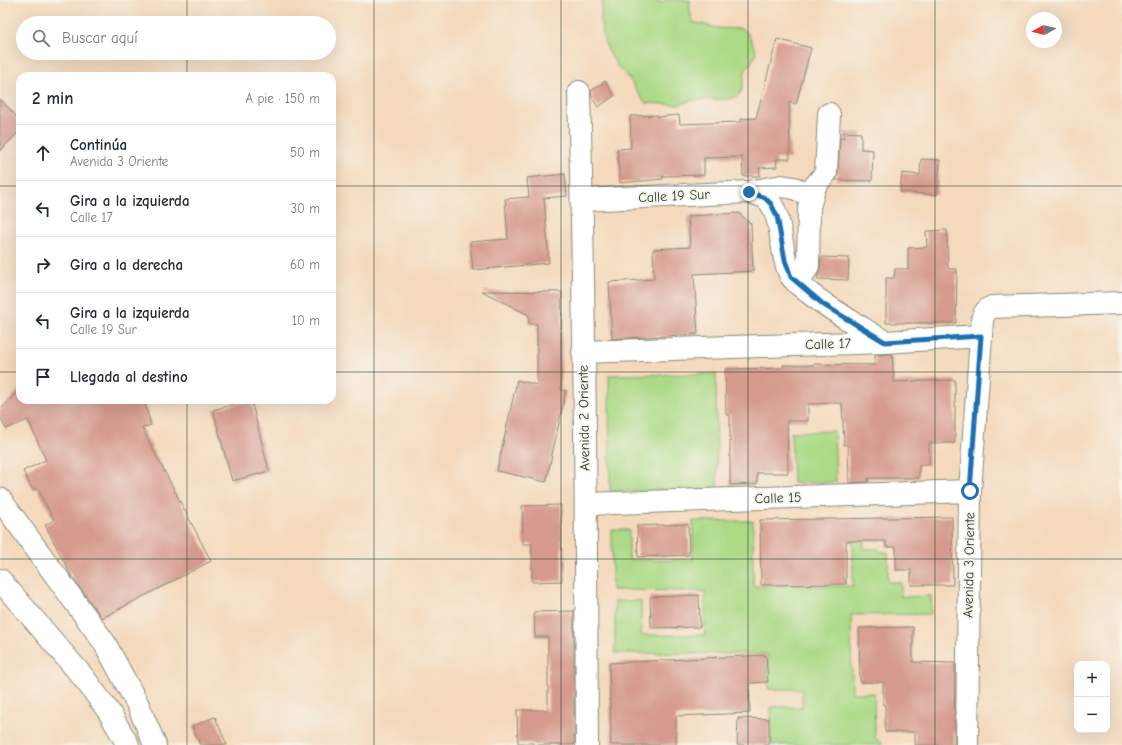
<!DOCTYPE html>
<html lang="es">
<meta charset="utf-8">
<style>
:root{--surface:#fff;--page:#f6f6f7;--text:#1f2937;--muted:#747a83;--line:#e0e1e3}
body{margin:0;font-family:"Comic Neue",sans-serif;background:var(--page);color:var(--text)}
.controls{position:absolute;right:12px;bottom:12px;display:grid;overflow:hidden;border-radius:8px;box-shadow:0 4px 16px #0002}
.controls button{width:36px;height:36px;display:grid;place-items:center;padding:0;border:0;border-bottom:1px solid var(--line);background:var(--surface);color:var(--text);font:20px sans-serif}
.compass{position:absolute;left:1026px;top:12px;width:36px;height:36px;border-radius:50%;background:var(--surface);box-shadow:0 4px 16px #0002;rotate:262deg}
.stop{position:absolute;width:12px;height:12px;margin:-9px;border:3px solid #1f6fb2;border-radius:50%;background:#fff}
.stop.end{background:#1f6fb2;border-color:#fff;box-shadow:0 1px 4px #0008}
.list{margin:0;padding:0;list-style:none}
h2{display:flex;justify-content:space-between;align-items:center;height:52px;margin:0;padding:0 16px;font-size:17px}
h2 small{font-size:13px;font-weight:400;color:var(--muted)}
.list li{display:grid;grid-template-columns:26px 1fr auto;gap:12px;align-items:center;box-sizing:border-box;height:56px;padding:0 16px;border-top:1px solid var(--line)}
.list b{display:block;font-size:15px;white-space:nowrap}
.list p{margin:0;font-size:13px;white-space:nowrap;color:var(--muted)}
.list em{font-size:13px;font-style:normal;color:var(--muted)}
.icon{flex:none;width:22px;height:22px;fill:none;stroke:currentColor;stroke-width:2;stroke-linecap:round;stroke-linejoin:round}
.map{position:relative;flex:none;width:1122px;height:745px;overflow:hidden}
.search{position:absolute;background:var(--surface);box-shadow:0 4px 16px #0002;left:16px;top:16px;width:320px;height:44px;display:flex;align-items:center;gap:10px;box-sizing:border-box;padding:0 14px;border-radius:22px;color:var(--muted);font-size:15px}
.panel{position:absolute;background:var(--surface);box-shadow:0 4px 16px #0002;left:16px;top:72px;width:320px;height:332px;border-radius:12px}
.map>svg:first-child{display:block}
.green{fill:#acda87;stroke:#668c5e}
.building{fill:#d59a8d}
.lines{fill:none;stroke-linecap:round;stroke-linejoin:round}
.minor-casing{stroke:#8a8b78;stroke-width:24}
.major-casing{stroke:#8a8b78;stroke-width:24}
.minor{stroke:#fff;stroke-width:22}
.major{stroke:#fff;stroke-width:22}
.route{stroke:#1f6fb2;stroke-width:5}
.grid{fill:none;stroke:#1f3d34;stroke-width:1;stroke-opacity:0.55}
.labels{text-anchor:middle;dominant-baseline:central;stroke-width:3.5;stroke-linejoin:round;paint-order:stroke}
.street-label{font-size:14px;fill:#1f3d34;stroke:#f7f3e8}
</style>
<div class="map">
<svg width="1122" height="745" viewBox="0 0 1122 745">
<rect width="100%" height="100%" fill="#f7f3e8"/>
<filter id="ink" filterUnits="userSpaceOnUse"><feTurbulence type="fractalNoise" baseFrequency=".025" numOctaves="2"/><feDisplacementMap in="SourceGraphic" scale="8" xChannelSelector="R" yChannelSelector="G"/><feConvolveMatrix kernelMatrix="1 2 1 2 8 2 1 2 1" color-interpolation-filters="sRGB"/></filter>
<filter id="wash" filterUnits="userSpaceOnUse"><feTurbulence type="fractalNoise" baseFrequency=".012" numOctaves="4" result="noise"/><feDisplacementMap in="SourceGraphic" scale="16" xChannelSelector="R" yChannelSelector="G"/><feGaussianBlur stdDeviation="0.9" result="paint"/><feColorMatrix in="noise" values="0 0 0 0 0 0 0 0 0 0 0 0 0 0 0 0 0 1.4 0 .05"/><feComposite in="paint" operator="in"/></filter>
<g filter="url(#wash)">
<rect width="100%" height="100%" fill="#f4d9bc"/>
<g class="green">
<path d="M603 0H658L660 3 666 0H690C689 9 690 14 693 22L717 28 742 29 747 32 755 48 756 55 745 71 742 90 738 96 727 99 693 100 678 105 646 103C637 94 635 86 628 77 626 74 622 71 619 68 602 44 598 28 603 0Z"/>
<path d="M716 374 717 489 610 491 609 375Z"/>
<path d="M834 431 836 482 793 483 791 432Z"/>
<path d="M693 521H753V586H853V522H864V549H879L880 552H888V582H901V597L931 596V614L851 615 852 693H874L875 738 882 743V745H771V707H802V689H768V654L615 653V601H641V635H705V591L612 590V530H629V560H693Z"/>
</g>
<g id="blocks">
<g class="building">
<path d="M777 39 811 48 796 104 789 102 790 159H776L777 167 759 168 760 176H743L742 157 704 158V175L663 176V179L620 183 617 149 631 148 630 116 657 115V117L679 115 680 124 741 122V119L756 118Z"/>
<path d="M605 81 614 96 598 107 592 98 591 91Z"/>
<path d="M0 99 20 120V131L0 151Z"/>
<path d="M844 132 861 133V149L873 150 872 181 836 180 838 174 840 138H844Z"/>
<path d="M921 159 940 160 937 195 900 192 902 173 920 175Z"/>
<path d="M565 174 567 196 544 198 549 263 473 270 470 242 508 239 505 199 529 197 527 178Z"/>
<path d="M739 213 751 224 753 271 694 274 698 334 612 339 609 282 654 279 653 249 690 247 688 216Z"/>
<path d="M947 230 948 269H957L956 323H886V278H894L895 269H908V248L927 247 926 231Z"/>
<path d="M821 257 849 258 848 280 817 279 820 267Z"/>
<path d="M482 291 562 292 561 390 566 391 546 482 497 471 517 380 537 385V324H529V315Z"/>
<path d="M892 354 894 382 955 380V443H929V465H919V478H868V482L849 483 848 445H844L842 403 808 404V421H787L788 473H757V484L730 485V415H726L725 369 783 368V365H814V364L875 365V355Z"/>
<path d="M20 389V400H144L151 425 142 428 211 561 102 618 72 577 45 525 54 520 37 488 33 490 23 471 46 460 28 420 6 429 0 417V410Z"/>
<path d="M251 400 269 471 232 481 213 410Z"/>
<path d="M561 505 562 581 532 582V544H523L522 506Z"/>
<path d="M952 517 953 585H911V570H896V547H886V541H846V584L761 585 760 520Z"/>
<path d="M688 524 689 555 638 557 637 526Z"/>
<path d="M699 595 700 627 651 628 650 597Z"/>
<path d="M574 611V745H533V743H518L517 710H548V637H535L534 612Z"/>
<path d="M913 627V662L955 663 954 745H915V732H885V705H883V682H860L859 628Z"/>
<path d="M766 655 768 682 749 683 750 713 676 716V745H611L609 663Z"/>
<path d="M215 717 227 745H200L192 726Z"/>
<path d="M738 718 769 719V745H737Z"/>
</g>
</g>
</g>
<g filter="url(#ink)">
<use href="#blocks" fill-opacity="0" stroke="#8a8b78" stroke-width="1"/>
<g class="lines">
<defs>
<g id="minor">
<path d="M579 92C585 309 586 527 587 745"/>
<path d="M749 192 782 186 794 188 812 196"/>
<path d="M582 200 749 192C754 194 761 195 766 198 784 213 779 255 791 276 795 282 802 287 808 292 832 311 859 326 885 342"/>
<path d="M798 284 808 266 809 207 815 186 826 173 829 114"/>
<path d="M583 352 885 342 981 336C982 325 980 312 992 307L1122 303"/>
<path d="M0 499 104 642 138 705 155 745"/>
<path d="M586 504 970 491"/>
<path d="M967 745 970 491 981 336"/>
</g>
<path id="major" d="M0 580 84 678 109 712 128 745"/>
</defs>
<use href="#minor" class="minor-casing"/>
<use href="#major" class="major-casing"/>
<use href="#minor" class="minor"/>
<use href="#major" class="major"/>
</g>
</g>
<g class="lines" filter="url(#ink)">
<path class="route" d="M749 192 765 198 771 204 777 216 785 260 791 277 824 305 885 342 981 336 970 491"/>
</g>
<path class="grid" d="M187 0V23M374 0V745M561 0V745M748 0V745M935 0V745M187 53V76M0 186H20M332 186H1122M0 372H20M332 372H1122M187 400V745M0 559H1122"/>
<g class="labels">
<g class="street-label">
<text transform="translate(674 196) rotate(-3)">Calle 19 Sur</text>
<text transform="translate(828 344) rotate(-2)">Calle 17</text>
<text transform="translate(584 418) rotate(-91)">Avenida 2 Oriente</text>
<text transform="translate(778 498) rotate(-2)">Calle 15</text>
<text transform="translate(969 565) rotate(-89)">Avenida 3 Oriente</text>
</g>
</g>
</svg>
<div class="controls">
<button>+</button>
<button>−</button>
</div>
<svg class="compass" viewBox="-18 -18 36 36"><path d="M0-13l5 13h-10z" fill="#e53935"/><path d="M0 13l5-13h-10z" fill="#747a83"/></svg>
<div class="stop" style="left:970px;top:491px"></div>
<div class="stop end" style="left:749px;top:192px"></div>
<div class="search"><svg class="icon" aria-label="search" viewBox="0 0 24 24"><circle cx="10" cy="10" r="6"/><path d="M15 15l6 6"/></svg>Buscar aquí</div>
<section class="panel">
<h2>2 min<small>A pie · 150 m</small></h2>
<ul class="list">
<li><svg class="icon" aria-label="ahead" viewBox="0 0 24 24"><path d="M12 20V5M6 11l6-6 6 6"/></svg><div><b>Continúa</b><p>Avenida 3 Oriente</p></div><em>50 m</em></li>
<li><svg class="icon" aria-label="left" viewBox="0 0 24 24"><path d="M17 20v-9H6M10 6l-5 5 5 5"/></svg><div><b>Gira a la izquierda</b><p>Calle 17</p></div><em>30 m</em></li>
<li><svg class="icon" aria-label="right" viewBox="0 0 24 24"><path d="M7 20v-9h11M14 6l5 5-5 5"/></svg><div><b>Gira a la derecha</b></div><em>60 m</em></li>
<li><svg class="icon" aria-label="left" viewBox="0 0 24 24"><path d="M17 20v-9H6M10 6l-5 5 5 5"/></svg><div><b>Gira a la izquierda</b><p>Calle 19 Sur</p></div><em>10 m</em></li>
<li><svg class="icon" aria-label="arrive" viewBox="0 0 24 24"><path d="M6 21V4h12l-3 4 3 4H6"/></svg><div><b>Llegada al destino</b></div></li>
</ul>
</section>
</div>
